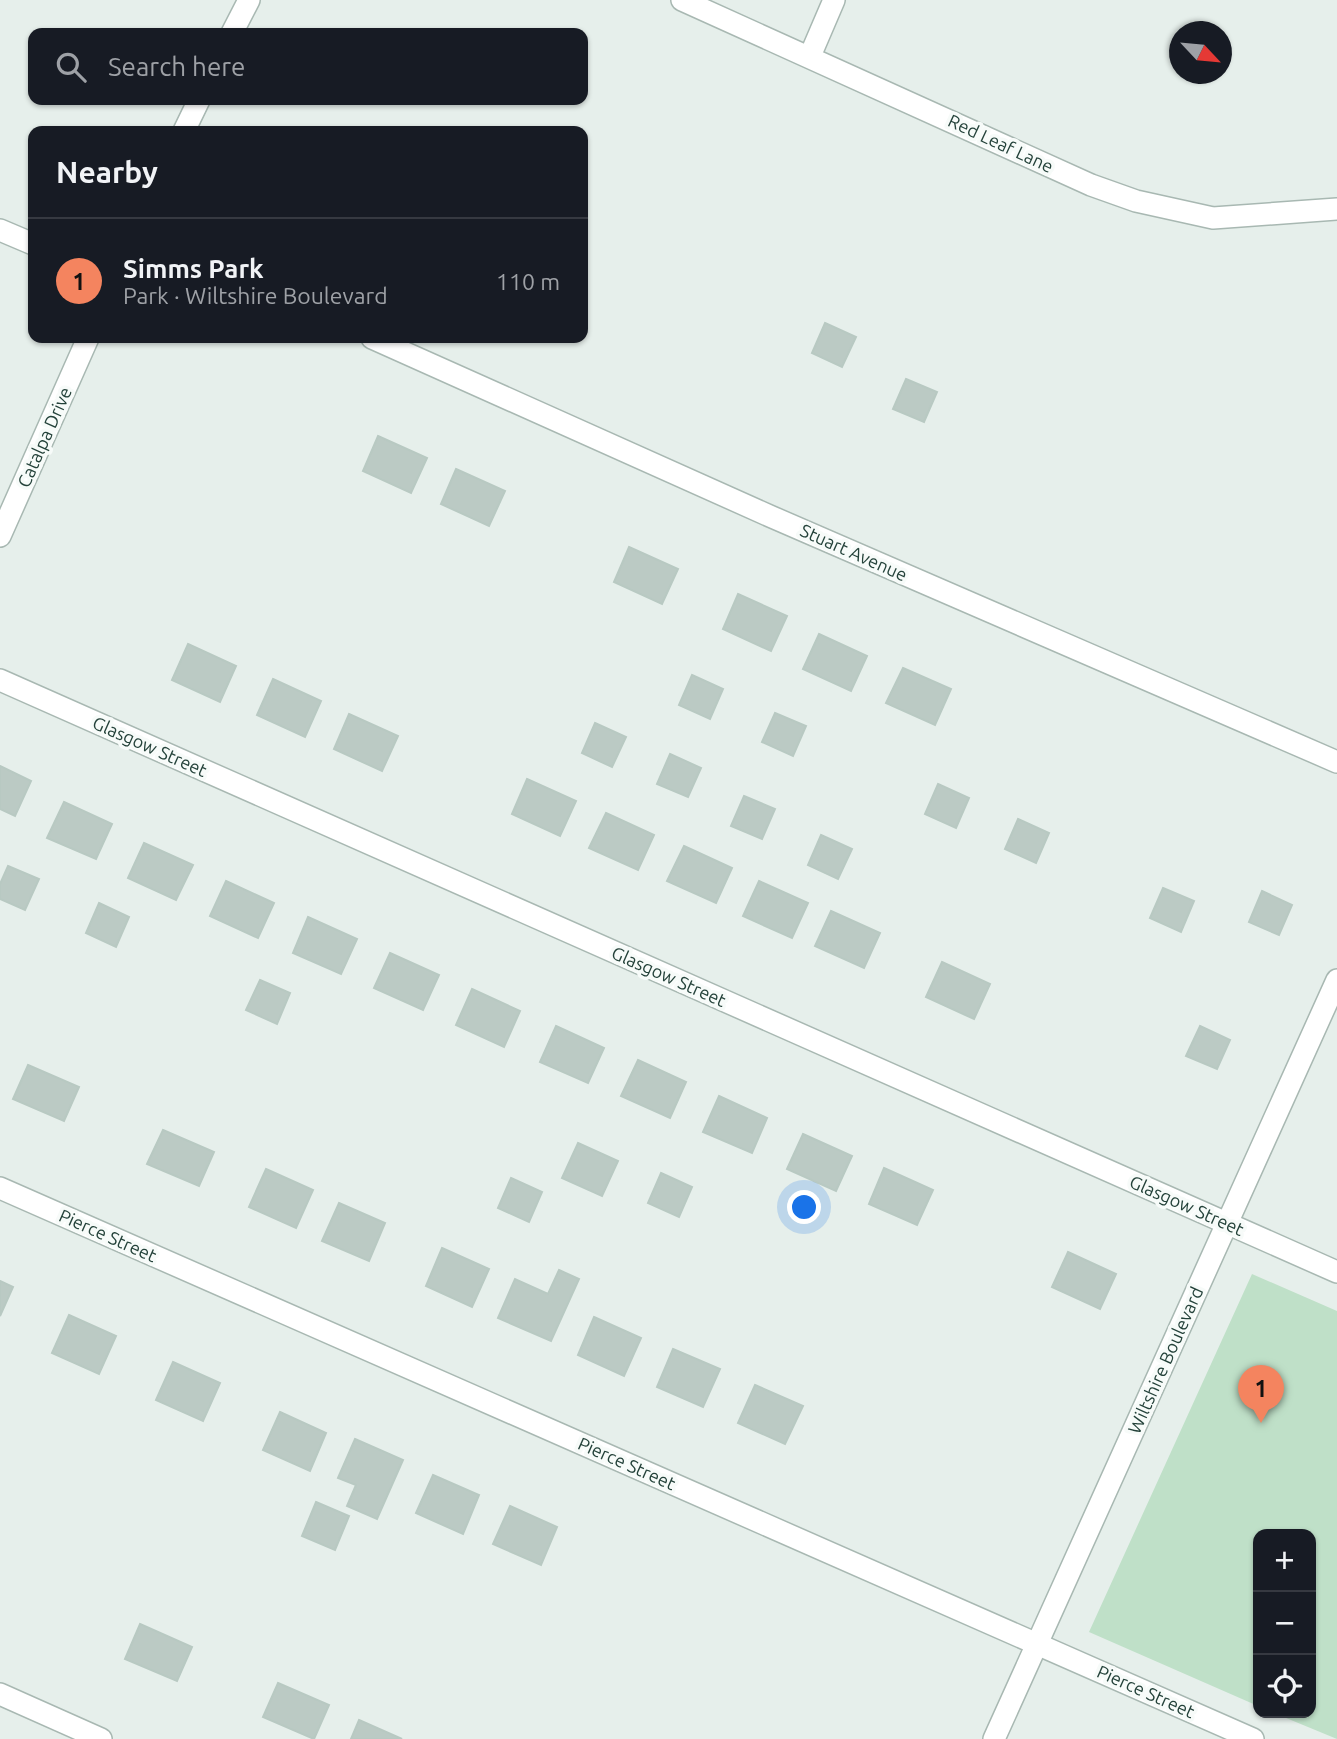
<!DOCTYPE html>
<meta charset="utf-8">
<style>
:root{--surface:#171b24;--page:#20242c;--text:#f1f3f6;--muted:#9ea1a6;--line:#363941;--accent:#f4845f}
body{margin:0;font-family:Ubuntu,sans-serif;background:var(--page);color:var(--text)}
.controls{position:absolute;right:21px;bottom:21px;display:grid;overflow:hidden;border-radius:14px;box-shadow:0 2px 5px #0004}
.controls button{width:63px;height:63px;display:grid;place-items:center;padding:0;border:0;border-bottom:2px solid var(--line);background:var(--surface);color:var(--text);font:35px sans-serif}
.compass{position:absolute;left:1169px;top:21px;width:63px;height:63px;border-radius:50%;background:var(--surface);box-shadow:0 2px 5px #0004;rotate:116deg}
.you{position:absolute;left:805px;top:1208px;width:24px;height:24px;margin:-18px;border:5px solid #fff;border-radius:50%;background:#1a73e8;box-shadow:0 0 0 10px #1a73e833}
.badge{display:grid;place-items:center;width:46px;height:46px;border-radius:50%;background:var(--accent);color:#111;font-size:23px;font-weight:700}
.pin{position:absolute;translate:-50% -58px;filter:drop-shadow(0 2px 4px #0008)}
.pin::after{content:'';position:absolute;top:37px;width:24px;height:21px;background:inherit;clip-path:polygon(0 0,100% 0,50% 100%)}
.list{margin:0;padding:0;list-style:none}
h2{display:flex;justify-content:space-between;align-items:center;height:91px;margin:0;padding:0 28px;font-size:30px}
h2 small{font-size:23px;font-weight:400;color:var(--muted)}
.list li{display:grid;grid-template-columns:46px 1fr auto;gap:21px;align-items:center;box-sizing:border-box;height:126px;padding:0 28px;border-top:2px solid var(--line)}
.list b{display:block;font-size:26px;white-space:nowrap}
.list p{margin:0;font-size:23px;white-space:nowrap;color:var(--muted)}
.list em{font-size:23px;font-style:normal;color:var(--muted)}
.icon{flex:none;width:38px;height:38px;fill:none;stroke:currentColor;stroke-width:2;stroke-linecap:round;stroke-linejoin:round}
.map{position:relative;flex:none;width:1337px;height:1739px;overflow:hidden}
.search{position:absolute;background:var(--surface);box-shadow:0 2px 5px #0004;left:28px;top:28px;width:560px;height:77px;display:flex;align-items:center;gap:18px;box-sizing:border-box;padding:0 24px;border-radius:14px;color:var(--muted);font-size:26px}
.panel{position:absolute;background:var(--surface);box-shadow:0 2px 5px #0004;left:28px;top:126px;width:560px;height:217px;border-radius:14px}
.map>svg:first-child{display:block}
.green{fill:#bfe0c8}
.building{fill:#bbcac4;stroke:#b8c9c2;stroke-width:2}
.lines{fill:none;stroke-linecap:round;stroke-linejoin:round}
.minor-casing{stroke:#a8b8b2;stroke-width:24}
.minor{stroke:#fff;stroke-width:21}
.labels{text-anchor:middle;dominant-baseline:central;stroke-width:7;stroke-linejoin:round;paint-order:stroke}
.street-label{font-size:18px;fill:#24423a;stroke:#f7fbf9}
</style>
<div class="map">
<svg width="1337" height="1739" viewBox="0 0 1337 1739">
<rect width="100%" height="100%" fill="#e6efeb"/>
<path class="green" d="M1252 1274 1337 1311V1739L1274 1713H1311V1534H1258V1706L1089 1632Z"/>
<g class="building">
<path d="M825 323 856 337 842 367 812 353Z"/>
<path d="M906 379 937 392 924 422 893 409Z"/>
<path d="M378 436 427 458 411 493 363 471Z"/>
<path d="M456 469 505 491 489 526 441 504Z"/>
<path d="M629 547 678 569 662 604 614 582Z"/>
<path d="M738 594 787 616 771 651 723 629Z"/>
<path d="M819 634 867 656 851 691 803 669Z"/>
<path d="M188 644 236 666 220 702 172 680Z"/>
<path d="M903 668 951 689 935 725 886 703Z"/>
<path d="M692 675 723 689 710 719 679 705Z"/>
<path d="M273 679 321 701 305 737 257 715Z"/>
<path d="M775 713 806 726 793 756 762 742Z"/>
<path d="M349 714 398 736 382 771 334 749Z"/>
<path d="M595 723 626 737 612 767 582 753Z"/>
<path d="M670 754 701 768 688 797 657 784Z"/>
<path d="M0 766 31 781 15 816 0 809Z"/>
<path d="M527 779 576 801 560 836 512 814Z"/>
<path d="M938 784 969 798 956 828 925 814Z"/>
<path d="M744 796 775 809 762 839 731 826Z"/>
<path d="M64 802 112 824 96 859 47 838Z"/>
<path d="M606 813 654 835 638 870 589 848Z"/>
<path d="M1018 819 1049 833 1036 863 1005 849Z"/>
<path d="M821 835 852 849 838 879 808 865Z"/>
<path d="M144 843 193 865 176 900 128 878Z"/>
<path d="M684 846 732 868 716 903 667 881Z"/>
<path d="M8 866 39 879 25 910 0 899V884Z"/>
<path d="M226 881 274 903 258 938 210 916Z"/>
<path d="M759 881 808 903 792 938 743 916Z"/>
<path d="M1163 888 1194 901 1181 932 1150 918Z"/>
<path d="M1262 891 1292 905 1279 935 1249 922Z"/>
<path d="M99 903 129 917 116 947 86 933Z"/>
<path d="M831 911 880 933 864 968 815 946Z"/>
<path d="M308 917 357 939 341 974 293 953Z"/>
<path d="M390 953 439 975 423 1010 374 988Z"/>
<path d="M942 962 990 984 974 1019 926 997Z"/>
<path d="M260 980 290 993 277 1024 246 1010Z"/>
<path d="M472 989 520 1011 504 1047 456 1025Z"/>
<path d="M556 1026 604 1048 588 1083 540 1062Z"/>
<path d="M1200 1026 1230 1040 1217 1069 1186 1056Z"/>
<path d="M638 1060 686 1082 670 1118 621 1096Z"/>
<path d="M28 1065 79 1087 64 1121 13 1099Z"/>
<path d="M719 1096 767 1118 752 1153 703 1132Z"/>
<path d="M163 1130 214 1152 199 1186 147 1164Z"/>
<path d="M803 1134 852 1156 836 1191 787 1169Z"/>
<path d="M578 1143 618 1161 602 1196 562 1178Z"/>
<path d="M884 1168 933 1190 917 1225 869 1204Z"/>
<path d="M266 1169 313 1190 296 1228 249 1207Z"/>
<path d="M661 1173 692 1187 679 1217 648 1203Z"/>
<path d="M511 1178 542 1192 529 1222 498 1208Z"/>
<path d="M339 1203 385 1223 369 1261 322 1241Z"/>
<path d="M442 1248 489 1269 472 1307 426 1286Z"/>
<path d="M1068 1252 1116 1274 1100 1309 1052 1287Z"/>
<path d="M559 1270 579 1279 551 1341 498 1318 515 1279 548 1294Z"/>
<path d="M0 1281 13 1287 0 1316Z"/>
<path d="M69 1315 116 1336 99 1374 52 1353Z"/>
<path d="M594 1317 641 1338 624 1376 578 1355Z"/>
<path d="M673 1349 720 1369 703 1407 657 1387Z"/>
<path d="M173 1362 220 1383 203 1421 156 1400Z"/>
<path d="M755 1385 803 1406 785 1444 738 1423Z"/>
<path d="M280 1412 326 1433 310 1471 263 1450Z"/>
<path d="M355 1439 403 1460 377 1519 347 1506 356 1485 338 1478Z"/>
<path d="M433 1475 479 1495 463 1534 416 1513Z"/>
<path d="M316 1502 349 1516 335 1550 302 1536Z"/>
<path d="M510 1506 557 1527 541 1565 493 1544Z"/>
<path d="M140 1624 192 1647 177 1681 125 1659Z"/>
<path d="M278 1683 329 1705 314 1739 263 1717Z"/>
<path d="M359 1720 402 1739H351Z"/>
</g>
<g class="lines">
<defs>
<g id="minor">
<path d="M682 0 1091 185 1136 201 1213 218 1337 209"/>
<path d="M232 33 249 0"/>
<path d="M810 56 834 0"/>
<path d="M184 131 199 100"/>
<path d="M0 230 33 244"/>
<path d="M372 338 772 517 1337 762"/>
<path d="M0 536 88 338"/>
<path d="M0 680 1337 1272"/>
<path d="M0 1188 1253 1739"/>
<path d="M0 1694 101 1739"/>
<path d="M994 1739 1337 980"/>
</g>
</defs>
<use href="#minor" class="minor-casing"/>
<use href="#minor" class="minor"/>
</g>
<g class="labels">
<g class="street-label">
<text transform="translate(1001 143) rotate(25)">Red Leaf Lane</text>
<text transform="translate(44 437) rotate(-66)">Catalpa Drive</text>
<text transform="translate(854 552) rotate(24)">Stuart Avenue</text>
<text transform="translate(150 746) rotate(24)">Glasgow Street</text>
<text transform="translate(669 976) rotate(24)">Glasgow Street</text>
<text transform="translate(1187 1205) rotate(24)">Glasgow Street</text>
<text transform="translate(108 1235) rotate(24)">Pierce Street</text>
<text transform="translate(1165 1360) rotate(-66)">Wiltshire Boulevard</text>
<text transform="translate(627 1463) rotate(24)">Pierce Street</text>
<text transform="translate(1146 1691) rotate(24)">Pierce Street</text>
</g>
</g>
</svg>
<div class="controls">
<button>+</button>
<button>−</button>
<button><svg class="icon" aria-label="locate" viewBox="0 0 24 24"><circle cx="12" cy="12" r="6"/><path d="M12 2v4M12 18v4M2 12h4M18 12h4"/></svg></button>
</div>
<svg class="compass" viewBox="-18 -18 36 36"><path d="M0-13l5 13h-10z" fill="#e53935"/><path d="M0 13l5-13h-10z" fill="#9ea1a6"/></svg>
<div class="you"></div>
<div class="pin badge" style="left:1261px;top:1423px">1</div>
<div class="search"><svg class="icon" aria-label="search" viewBox="0 0 24 24"><circle cx="10" cy="10" r="6"/><path d="M15 15l6 6"/></svg>Search here</div>
<section class="panel">
<h2>Nearby<small></small></h2>
<ul class="list">
<li><span class="badge">1</span><div><b>Simms Park</b><p>Park · Wiltshire Boulevard</p></div><em>110 m</em></li>
</ul>
</section>
</div>
